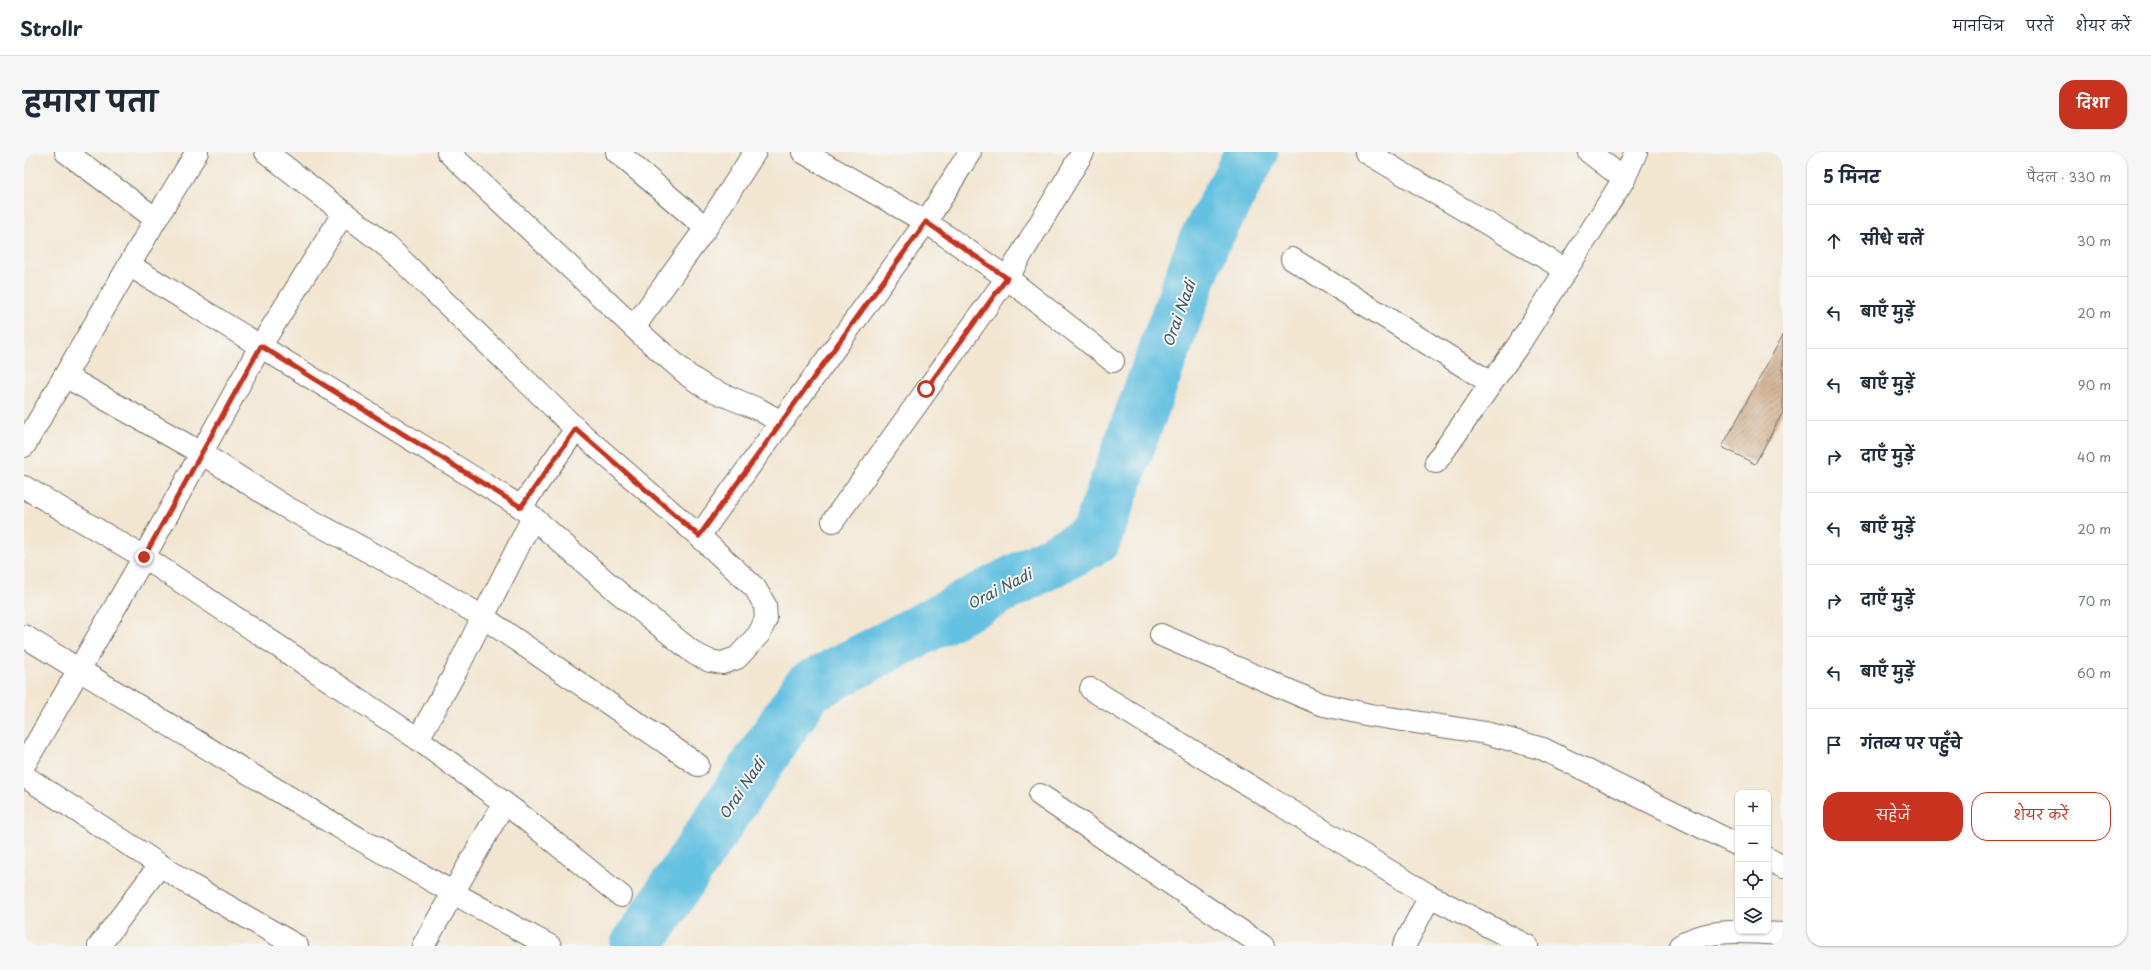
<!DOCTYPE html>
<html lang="hi">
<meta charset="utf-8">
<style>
:root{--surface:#fff;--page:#f6f6f7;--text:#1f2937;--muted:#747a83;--line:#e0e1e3;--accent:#c8321e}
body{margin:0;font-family:"Playpen Sans","Playpen Sans Deva",sans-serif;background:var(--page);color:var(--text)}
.controls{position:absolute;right:12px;bottom:12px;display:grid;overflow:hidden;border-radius:8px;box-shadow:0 1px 3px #0004}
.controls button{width:36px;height:36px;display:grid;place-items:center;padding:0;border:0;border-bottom:1px solid var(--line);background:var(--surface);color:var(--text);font:20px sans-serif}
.stop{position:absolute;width:12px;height:12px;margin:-9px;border:3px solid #c8321e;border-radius:50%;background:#fff}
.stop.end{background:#c8321e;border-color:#fff;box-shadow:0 1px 4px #0008}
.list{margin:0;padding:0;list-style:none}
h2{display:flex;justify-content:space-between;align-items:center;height:52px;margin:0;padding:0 16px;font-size:17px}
h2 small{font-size:13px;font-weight:400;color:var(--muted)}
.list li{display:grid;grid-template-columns:26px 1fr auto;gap:12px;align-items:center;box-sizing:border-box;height:72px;padding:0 16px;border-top:1px solid var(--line)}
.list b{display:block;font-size:15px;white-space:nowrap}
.list em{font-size:13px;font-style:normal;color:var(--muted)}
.actions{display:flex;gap:8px;padding:12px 16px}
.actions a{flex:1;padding:9px 0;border:1px solid var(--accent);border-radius:16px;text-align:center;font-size:14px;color:var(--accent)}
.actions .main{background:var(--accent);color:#fff}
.icon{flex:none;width:22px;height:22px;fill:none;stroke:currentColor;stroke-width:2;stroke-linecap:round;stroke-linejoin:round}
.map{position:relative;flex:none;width:1759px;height:794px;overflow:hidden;border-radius:16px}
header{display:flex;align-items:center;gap:24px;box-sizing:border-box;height:56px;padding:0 20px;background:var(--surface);border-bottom:1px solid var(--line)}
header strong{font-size:19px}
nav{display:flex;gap:22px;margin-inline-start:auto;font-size:14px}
.intro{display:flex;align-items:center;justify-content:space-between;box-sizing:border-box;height:96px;padding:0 24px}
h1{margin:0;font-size:28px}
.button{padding:10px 18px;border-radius:16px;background:var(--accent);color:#fff;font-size:14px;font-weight:700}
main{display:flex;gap:24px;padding:0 24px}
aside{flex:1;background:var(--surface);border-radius:16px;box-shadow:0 1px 3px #0004}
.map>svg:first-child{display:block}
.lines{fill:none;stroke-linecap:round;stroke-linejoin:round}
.river{stroke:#63c1e1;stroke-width:52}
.building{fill:url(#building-hatch)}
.minor-casing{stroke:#716c65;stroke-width:24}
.minor{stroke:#fff;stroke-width:22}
.route{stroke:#c8321e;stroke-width:5}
.labels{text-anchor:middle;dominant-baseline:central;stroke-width:4;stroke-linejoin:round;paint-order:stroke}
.water-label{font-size:15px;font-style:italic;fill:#3c5862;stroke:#f6f6f2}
</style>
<header>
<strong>Strollr</strong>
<nav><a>मानचित्र</a><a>परतें</a><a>शेयर करें</a></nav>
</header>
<div class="intro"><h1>हमारा पता</h1><a class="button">दिशा</a></div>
<main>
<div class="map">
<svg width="1759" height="794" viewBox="0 0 1759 794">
<defs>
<pattern id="building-hatch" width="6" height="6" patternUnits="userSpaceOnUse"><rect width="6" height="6" fill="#cfac8a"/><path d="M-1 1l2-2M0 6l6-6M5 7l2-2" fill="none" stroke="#a88c71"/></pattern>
</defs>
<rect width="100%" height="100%" fill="#f6f6f2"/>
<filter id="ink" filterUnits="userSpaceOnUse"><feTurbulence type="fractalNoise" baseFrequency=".025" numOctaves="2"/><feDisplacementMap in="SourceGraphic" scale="8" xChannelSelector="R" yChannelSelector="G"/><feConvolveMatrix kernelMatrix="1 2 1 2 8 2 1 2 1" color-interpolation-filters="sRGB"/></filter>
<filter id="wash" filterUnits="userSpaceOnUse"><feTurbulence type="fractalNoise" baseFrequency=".012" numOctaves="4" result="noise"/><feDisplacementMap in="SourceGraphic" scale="16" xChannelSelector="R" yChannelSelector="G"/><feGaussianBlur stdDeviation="0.9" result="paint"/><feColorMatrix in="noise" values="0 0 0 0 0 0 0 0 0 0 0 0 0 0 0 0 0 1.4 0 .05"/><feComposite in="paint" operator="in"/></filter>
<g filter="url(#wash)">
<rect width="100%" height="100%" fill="#f2e6d1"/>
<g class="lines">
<path class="river" d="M612 794 784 536 1071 387 1179 92 1228 0"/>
</g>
<g id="blocks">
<path class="building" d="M1759 183V260L1731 312 1698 295Z"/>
</g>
</g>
<g filter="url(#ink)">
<use href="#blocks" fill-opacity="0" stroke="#716c65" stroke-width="1"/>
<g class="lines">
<defs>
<g id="minor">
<path d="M42 0 132 67"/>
<path d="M424 0 619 184 665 224 683 236 736 258 757 270"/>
<path d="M593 0 682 76"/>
<path d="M779 0 902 70 983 126 1089 209"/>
<path d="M1342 0 1542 118"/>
<path d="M1565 0 1600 27"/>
<path d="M1268 107 1467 231"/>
<path d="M105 113 497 355 595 441 671 502 686 509 698 511 713 506 735 482 742 467 741 453 731 436 675 384 552 277 365 96 242 0"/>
<path d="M610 175 682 76 731 0"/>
<path d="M41 224 177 301 260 354 379 418 459 465 674 613"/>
<path d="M0 294 132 67 173 0"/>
<path d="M1412 310 1495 192 1600 27 1612 0"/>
<path d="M0 335 120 405 394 587 499 665 597 744"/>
<path d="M497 355 552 277"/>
<path d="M809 369 983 126 1059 0"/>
<path d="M675 384 902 70 946 0"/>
<path d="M1137 483 1296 552 1346 563 1462 581 1519 597 1714 693"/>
<path d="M0 484C173 590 347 698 526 794"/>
<path d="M1067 537 1406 744 1503 794"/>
<path d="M394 587 432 519 509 365"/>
<path d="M0 613 120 405 237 193 319 62"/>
<path d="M0 624 165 732 273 794"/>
<path d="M1016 643 1239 794"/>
<path d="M1744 707 1759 715"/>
<path d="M75 794 136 713"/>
<path d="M399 794 480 651"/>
<path d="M1380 794 1406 744"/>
<path d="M1656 794C1684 774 1726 781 1759 782"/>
</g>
</defs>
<use href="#minor" class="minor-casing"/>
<use href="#minor" class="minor"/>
</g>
</g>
<g class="lines" filter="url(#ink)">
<path class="route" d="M120 405 237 194 497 355 552 277 675 384 902 70 983 126 902 237"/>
</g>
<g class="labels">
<g class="water-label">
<text transform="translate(1154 161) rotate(-70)">Orai Nadi</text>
<text transform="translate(975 436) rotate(-27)">Orai Nadi</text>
<text transform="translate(717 636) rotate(-56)">Orai Nadi</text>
</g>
</g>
</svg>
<div class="controls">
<button>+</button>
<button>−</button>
<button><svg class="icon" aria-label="locate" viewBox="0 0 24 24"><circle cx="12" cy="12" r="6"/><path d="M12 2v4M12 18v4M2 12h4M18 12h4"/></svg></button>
<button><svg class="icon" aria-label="layers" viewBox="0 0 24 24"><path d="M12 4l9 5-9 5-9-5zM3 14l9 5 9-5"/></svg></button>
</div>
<div class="stop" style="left:902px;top:237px"></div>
<div class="stop end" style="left:120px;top:405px"></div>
</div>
<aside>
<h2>5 मिनट<small>पैदल · 330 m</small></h2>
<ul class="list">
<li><svg class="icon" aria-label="ahead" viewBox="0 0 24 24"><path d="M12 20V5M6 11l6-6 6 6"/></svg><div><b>सीधे चलें</b></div><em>30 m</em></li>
<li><svg class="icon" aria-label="left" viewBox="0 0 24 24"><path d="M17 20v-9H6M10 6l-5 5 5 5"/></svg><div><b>बाएँ मुड़ें</b></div><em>20 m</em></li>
<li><svg class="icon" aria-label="left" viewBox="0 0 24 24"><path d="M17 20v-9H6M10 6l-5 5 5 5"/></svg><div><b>बाएँ मुड़ें</b></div><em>90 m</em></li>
<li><svg class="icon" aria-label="right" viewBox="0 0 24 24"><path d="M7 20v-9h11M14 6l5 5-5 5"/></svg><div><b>दाएँ मुड़ें</b></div><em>40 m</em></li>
<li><svg class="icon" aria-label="left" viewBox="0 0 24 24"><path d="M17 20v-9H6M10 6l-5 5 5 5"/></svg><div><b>बाएँ मुड़ें</b></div><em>20 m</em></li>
<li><svg class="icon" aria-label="right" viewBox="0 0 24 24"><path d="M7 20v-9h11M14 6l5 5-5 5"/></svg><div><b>दाएँ मुड़ें</b></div><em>70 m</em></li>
<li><svg class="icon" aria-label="left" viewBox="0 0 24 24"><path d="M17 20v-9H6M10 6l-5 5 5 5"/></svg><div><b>बाएँ मुड़ें</b></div><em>60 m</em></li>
<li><svg class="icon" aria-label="arrive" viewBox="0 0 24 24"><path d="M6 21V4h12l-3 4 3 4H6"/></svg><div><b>गंतव्य पर पहुँचे</b></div></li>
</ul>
<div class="actions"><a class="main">सहेजें</a><a>शेयर करें</a></div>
</aside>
</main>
